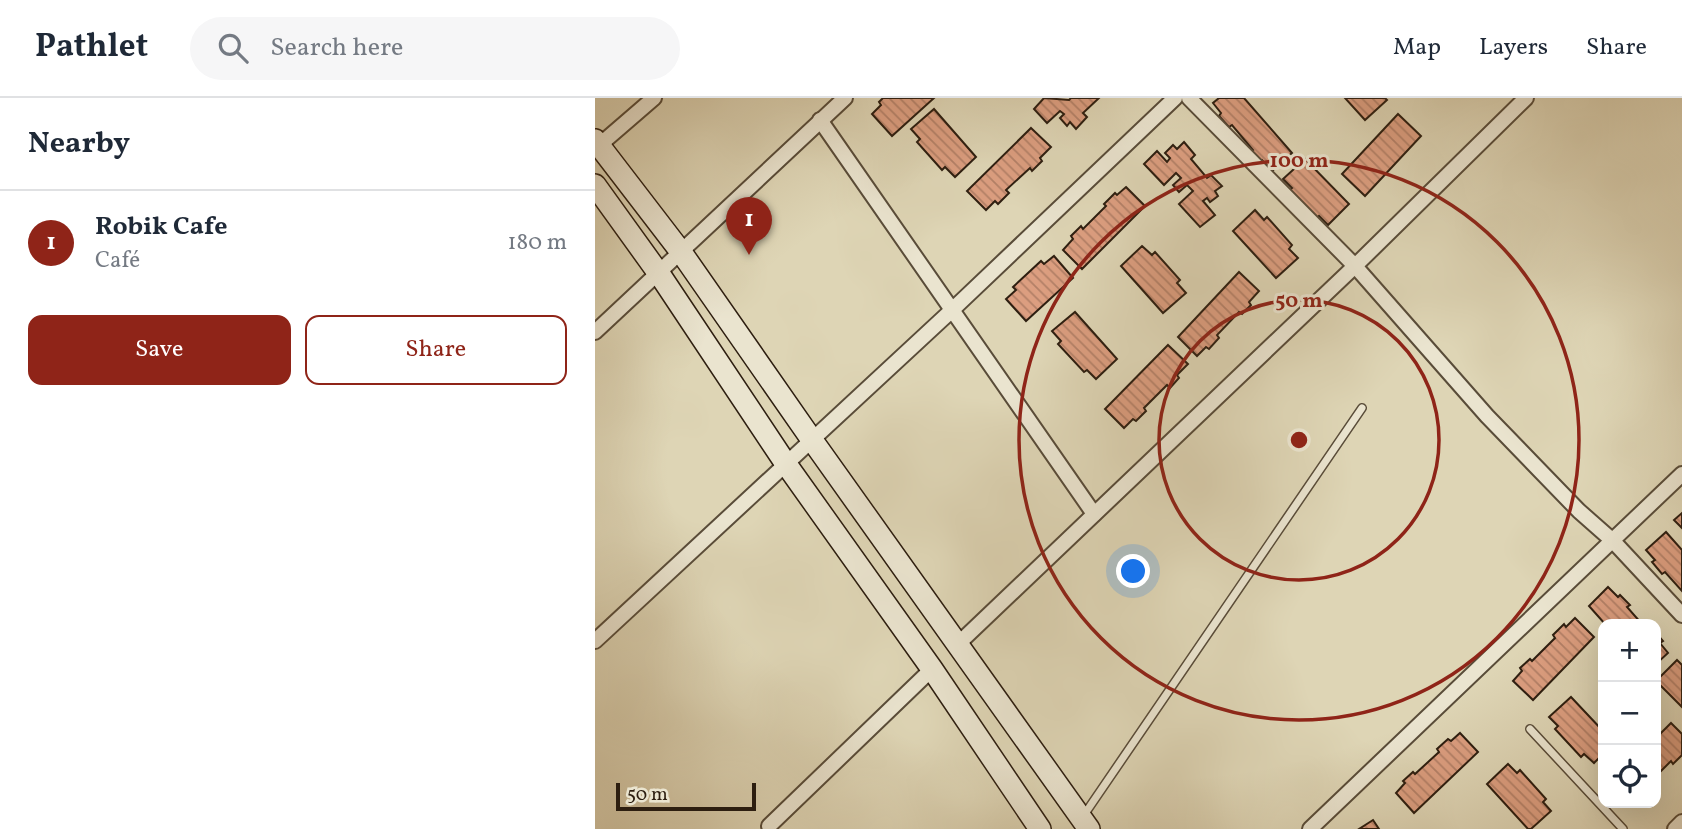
<!DOCTYPE html>
<meta charset="utf-8">
<style>
:root{--surface:#fff;--page:#f6f6f7;--text:#1f2937;--muted:#747a83;--line:#e0e1e3;--accent:#8f2418}
body{margin:0;font-family:Vollkorn,serif;background:var(--page);color:var(--text)}
.controls{position:absolute;right:21px;bottom:21px;display:grid;overflow:hidden;border-radius:14px;box-shadow:0 7px 28px #0002}
.controls button{width:63px;height:63px;display:grid;place-items:center;padding:0;border:0;border-bottom:2px solid var(--line);background:var(--surface);color:var(--text);font:35px sans-serif}
.scale{position:absolute;left:21px;bottom:18px;width:140px;box-sizing:border-box;padding-left:7px;border:4px solid #2d1e10;border-top:0;font-size:19px;line-height:24px;white-space:nowrap;color:#2d1e10;-webkit-text-stroke:5px #eae4cf;paint-order:stroke}
.you{position:absolute;left:539px;top:474px;width:24px;height:24px;margin:-18px;border:5px solid #fff;border-radius:50%;background:#1a73e8;box-shadow:0 0 0 10px #1a73e833}
.badge{display:grid;place-items:center;width:46px;height:46px;border-radius:50%;background:var(--accent);color:#fff;font-size:23px;font-weight:700}
.pin{position:absolute;translate:-50% -58px;filter:drop-shadow(0 2px 4px #0008)}
.pin::after{content:'';position:absolute;top:37px;width:24px;height:21px;background:inherit;clip-path:polygon(0 0,100% 0,50% 100%)}
.list{margin:0;padding:0;list-style:none}
h2{display:flex;justify-content:space-between;align-items:center;height:91px;margin:0;padding:0 28px;font-size:30px}
h2 small{font-size:23px;font-weight:400;color:var(--muted)}
.list li{display:grid;grid-template-columns:46px 1fr auto;gap:21px;align-items:center;box-sizing:border-box;height:105px;padding:0 28px;border-top:2px solid var(--line)}
.list b{display:block;font-size:26px;white-space:nowrap}
.list p{margin:0;font-size:23px;white-space:nowrap;color:var(--muted)}
.list em{font-size:23px;font-style:normal;color:var(--muted)}
.actions{display:flex;gap:14px;padding:21px 28px}
.actions a{flex:1;padding:16px 0;border:2px solid var(--accent);border-radius:14px;text-align:center;font-size:24px;color:var(--accent)}
.actions .main{background:var(--accent);color:#fff}
.icon{flex:none;width:38px;height:38px;fill:none;stroke:currentColor;stroke-width:2;stroke-linecap:round;stroke-linejoin:round}
.map{position:relative;flex:none;width:1087px;height:731px;overflow:hidden}
header{display:flex;align-items:center;gap:42px;box-sizing:border-box;height:98px;padding:0 35px;background:var(--surface);border-bottom:2px solid var(--line)}
header strong{font-size:33px}
nav{display:flex;gap:38px;margin-inline-start:auto;font-size:24px}
.search{width:490px;height:63px;background:var(--page);display:flex;align-items:center;gap:18px;box-sizing:border-box;padding:0 24px;border-radius:38px;color:var(--muted);font-size:26px}
main{display:flex}
aside{flex:1;background:var(--surface)}
.map>svg:first-child{display:block}
.building{fill:url(#building-back-hatch);stroke:#2d1e10;stroke-width:2}
.lines{fill:none;stroke-linecap:round;stroke-linejoin:round}
.lane-casing{stroke:#594c39;stroke-width:10}
.street-casing{stroke:#594c39;stroke-width:18}
.secondary-casing{stroke:#2d1e10;stroke-width:24}
.lane{stroke:#eae4cf;stroke-width:7}
.street{stroke:#eae4cf;stroke-width:14}
.secondary{stroke:#eae4cf;stroke-width:21}
.ring{fill:none;stroke:#8f2418;stroke-width:3.5}
.centre{fill:#8f2418;stroke:#eae4cf;stroke-width:3.5}
.ring-label{font-size:21px;text-anchor:middle;font-weight:bold;fill:#8f2418;stroke:#eae4cf;stroke-width:6;stroke-linejoin:round;paint-order:stroke}
</style>
<header>
<strong>Pathlet</strong>
<div class="search"><svg class="icon" aria-label="search" viewBox="0 0 24 24"><circle cx="10" cy="10" r="6"/><path d="M15 15l6 6"/></svg>Search here</div>
<nav><a>Map</a><a>Layers</a><a>Share</a></nav>
</header>
<main>
<aside>
<h2>Nearby<small></small></h2>
<ul class="list">
<li><span class="badge">1</span><div><b>Robik Cafe</b><p>Café</p></div><em>180 m</em></li>
</ul>
<div class="actions"><a class="main">Save</a><a>Share</a></div>
</aside>
<div class="map">
<svg width="1087" height="731" viewBox="0 0 1087 731">
<defs>
<pattern id="building-back-hatch" width="6" height="6" patternUnits="userSpaceOnUse" patternTransform="scale(1.75)"><rect width="6" height="6" fill="#dc9e80"/><path d="M-1 5l2 2M0 0l6 6M5-1l2 2" fill="none" stroke="#b38067"/></pattern>
</defs>
<rect width="100%" height="100%" fill="#ded5b5"/>
<filter id="stains"><feTurbulence type="fractalNoise" baseFrequency=".00286" numOctaves="4"/><feColorMatrix values="0 0 0 0 .2 0 0 0 0 .09 0 0 0 0 .02 0 0 0 .5 -.17"/></filter>
<radialGradient id="worn" r=".72"><stop offset=".6" stop-color="#630" stop-opacity="0"/><stop offset="1" stop-color="#630" stop-opacity=".3"/></radialGradient>
<g class="building">
<path d="M288 0H339L297 38 277 16 286 7 284 4Z"/>
<path d="M449 0 474 2 476 0H504L488 15 492 19 481 31 475 24 472 28 465 20 469 16 465 13 452 25 439 11Z"/>
<path d="M624 0H649L697 55 677 73 667 62 664 64 655 54 658 52 637 27 634 29 624 18 626 15 618 5Z"/>
<path d="M750 0H790L792 2 770 22Z"/>
<path d="M339 11 381 59 360 79 350 69 347 72 322 44 325 41 316 31Z"/>
<path d="M803 16 826 38 770 98 747 76Z"/>
<path d="M436 30 456 49 445 60 447 63 437 73 435 70 411 92 414 95 403 106 400 103 391 112 372 93Z"/>
<path d="M589 44 600 57 596 61 612 80 616 77 627 88 620 93 623 98 615 104 612 100 608 103 620 117 605 129 584 106 598 93 592 87 584 94 578 87 586 80 581 75 569 87 549 66 562 53 572 64 575 60 570 55 578 47 582 51Z"/>
<path d="M710 61 754 106 733 127 724 118 721 121 694 93 697 90 688 81Z"/>
<path d="M531 89 550 108 487 171 468 152 478 141 476 138 486 128 488 131 511 108 509 106 520 95 522 97Z"/>
<path d="M660 112 669 122 672 119 697 147 694 151 703 160 681 180 638 133Z"/>
<path d="M547 148 557 157 560 154 585 182 582 185 591 195 568 215 526 168Z"/>
<path d="M459 158 478 180 431 223 411 201 421 192 418 189 446 163 449 166Z"/>
<path d="M644 174 664 193 654 204 656 207 647 216 644 214 622 237 624 240 614 251 611 249 602 258 583 239Z"/>
<path d="M480 214 522 261 501 281 492 272 489 274 463 246 466 243 457 233Z"/>
<path d="M573 247 593 266 582 277 584 280 575 290 572 287 549 310 551 313 541 323 538 321 529 330 510 311Z"/>
<path d="M1087 415V430L1079 422Z"/>
<path d="M1071 434 1087 452V493L1070 474 1067 476 1057 464 1060 462 1051 452Z"/>
<path d="M1013 489 1023 499 1025 497 1035 507 1032 509 1047 526H1010L994 508Z"/>
<path d="M980 520 999 539 938 602 918 583 927 573 925 570 935 561 937 563 960 540 958 537 969 526 971 529Z"/>
<path d="M1061 535 1068 543 1065 545 1073 555 1061 566Z"/>
<path d="M1082 562 1087 567V609L1061 583Z"/>
<path d="M976 599 1008 633V656L999 665 989 656 986 659 960 631 963 628 954 619Z"/>
<path d="M1076 625 1087 636V657L1078 666 1076 663 1061 678V640Z"/>
<path d="M865 635 883 654 819 715 801 695 810 685 808 683 818 674 820 676 844 654 842 651 853 641 856 643Z"/>
<path d="M913 666 922 675 925 672 951 701 948 704 956 713 936 731H933L892 686Z"/>
<path d="M778 722 784 731H764Z"/>
</g>
<g class="lines">
<defs>
<g id="lane">
<path d="M935 631 1028 731"/>
<path d="M489 717 767 310"/>
</g>
<g id="street">
<path d="M594 0 760 168 892 318 984 413 1018 443 1087 517"/>
<path d="M225 22 499 416"/>
<path d="M0 51 59 0"/>
<path d="M0 234 250 0"/>
<path d="M0 543 356 213 580 0"/>
<path d="M362 547 760 168 931 0"/>
<path d="M174 728 337 571"/>
<path d="M715 731 1087 376"/>
<path d="M1080 731 1087 724"/>
</g>
<g id="secondary">
<path d="M0 42 86 154 217 342 494 731"/>
<path d="M0 87 67 180 191 366 337 571 445 731"/>
</g>
</defs>
<use href="#lane" class="lane-casing"/>
<use href="#street" class="street-casing"/>
<use href="#secondary" class="secondary-casing"/>
<use href="#lane" class="lane"/>
<use href="#street" class="street"/>
<use href="#secondary" class="secondary"/>
</g>
<g class="ring">
<circle cx="704" cy="342" r="140"/>
<circle cx="704" cy="342" r="280"/>
</g>
<circle cx="704" cy="342" r="10" class="centre"/>
<g class="ring-label">
<text x="704" y="69">100 m</text>
<text x="704" y="209">50 m</text>
</g>
<rect width="100%" height="100%" filter="url(#stains)"/>
<rect width="100%" height="100%" fill="url(#worn)"/>
</svg>
<div class="controls">
<button>+</button>
<button>−</button>
<button><svg class="icon" aria-label="locate" viewBox="0 0 24 24"><circle cx="12" cy="12" r="6"/><path d="M12 2v4M12 18v4M2 12h4M18 12h4"/></svg></button>
</div>
<div class="scale">50 m</div>
<div class="you"></div>
<div class="pin badge" style="left:154px;top:157px">1</div>
</div>
</main>
